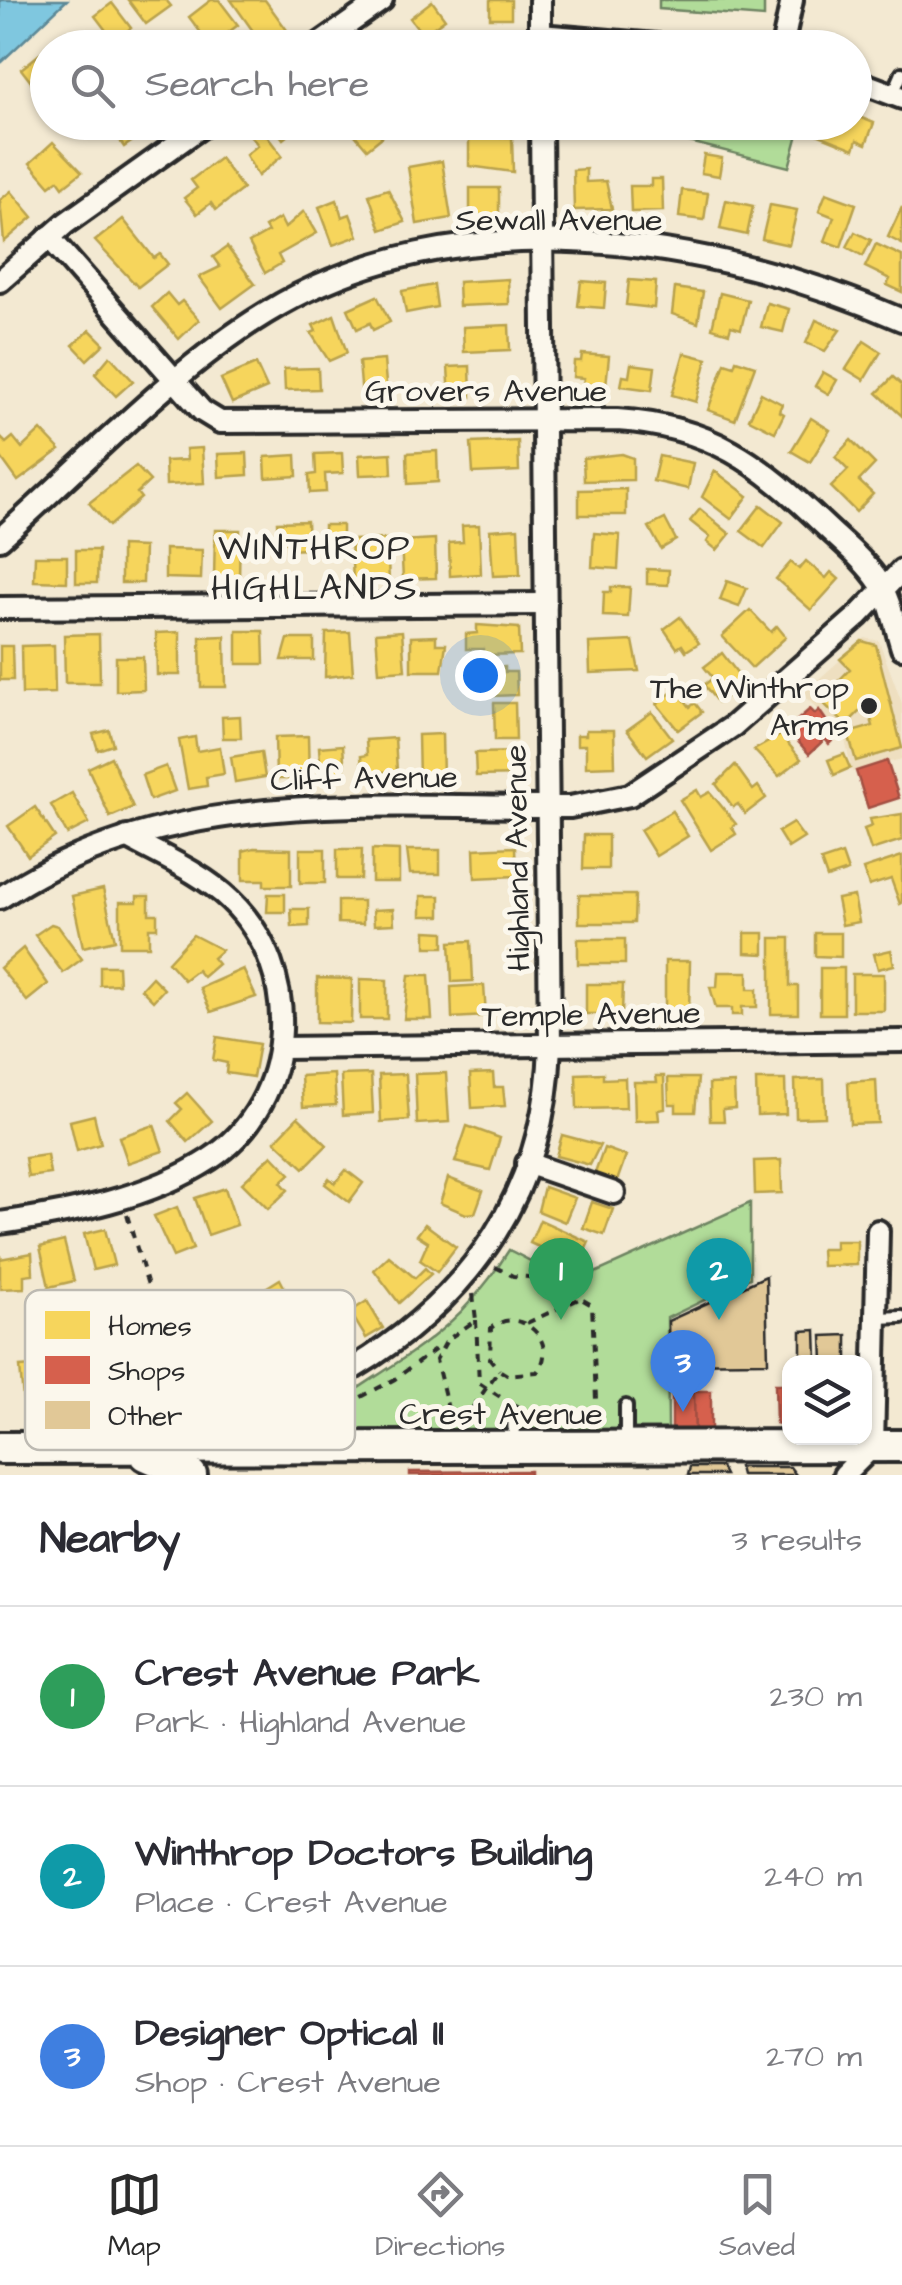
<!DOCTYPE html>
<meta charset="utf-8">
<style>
:root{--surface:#fff;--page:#f7f7f7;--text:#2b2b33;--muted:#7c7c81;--line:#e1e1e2;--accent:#2b2b2b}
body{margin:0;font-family:"Architects Daughter",sans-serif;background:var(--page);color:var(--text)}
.controls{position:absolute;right:30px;bottom:30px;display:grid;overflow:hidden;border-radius:20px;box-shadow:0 2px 8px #0004}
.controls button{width:90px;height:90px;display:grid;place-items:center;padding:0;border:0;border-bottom:2px solid var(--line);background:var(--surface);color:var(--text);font:50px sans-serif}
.you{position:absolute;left:480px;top:675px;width:35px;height:35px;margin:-25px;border:8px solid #fff;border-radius:50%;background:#1a73e8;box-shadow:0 0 0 15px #1a73e833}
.badge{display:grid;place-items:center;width:65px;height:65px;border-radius:50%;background:var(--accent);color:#fff;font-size:32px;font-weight:700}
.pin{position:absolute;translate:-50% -82px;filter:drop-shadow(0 2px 5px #0008)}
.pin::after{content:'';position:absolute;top:52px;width:35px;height:30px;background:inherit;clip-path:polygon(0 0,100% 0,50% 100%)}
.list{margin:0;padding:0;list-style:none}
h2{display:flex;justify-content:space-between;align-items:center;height:130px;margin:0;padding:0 40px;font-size:42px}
h2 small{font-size:32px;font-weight:400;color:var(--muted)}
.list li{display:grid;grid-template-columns:65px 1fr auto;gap:30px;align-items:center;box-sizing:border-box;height:180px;padding:0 40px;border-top:2px solid var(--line)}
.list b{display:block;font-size:38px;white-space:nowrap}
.list p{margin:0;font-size:32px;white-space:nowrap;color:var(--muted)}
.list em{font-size:32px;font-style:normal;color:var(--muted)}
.icon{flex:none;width:55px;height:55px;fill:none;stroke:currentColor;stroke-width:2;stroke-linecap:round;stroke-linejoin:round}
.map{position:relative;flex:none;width:902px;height:1475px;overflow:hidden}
.search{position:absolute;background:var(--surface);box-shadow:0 2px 8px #0004;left:30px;right:30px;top:30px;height:110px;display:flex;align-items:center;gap:25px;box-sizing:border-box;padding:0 35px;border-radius:55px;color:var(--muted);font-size:38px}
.sheet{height:670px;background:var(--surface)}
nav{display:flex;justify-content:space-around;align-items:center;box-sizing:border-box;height:140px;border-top:2px solid var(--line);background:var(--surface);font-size:28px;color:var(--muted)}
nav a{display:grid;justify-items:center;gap:5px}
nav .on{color:var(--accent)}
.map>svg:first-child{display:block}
.built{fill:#eedfc0}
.green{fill:#b1dc99;stroke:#6e8462;stroke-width:2.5}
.water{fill:#7fc7df;stroke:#5d8997;stroke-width:2.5}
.homes{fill:#f6d55c;stroke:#b9a24d;stroke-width:2.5}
.shops{fill:#d6604d;stroke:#a35043;stroke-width:2.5}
.building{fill:#e1c897;stroke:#2b2b2b;stroke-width:2.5}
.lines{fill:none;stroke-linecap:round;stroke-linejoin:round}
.service-casing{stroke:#2b2b2b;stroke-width:18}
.minor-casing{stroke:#2b2b2b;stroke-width:28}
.secondary-casing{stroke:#2b2b2b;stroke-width:38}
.path{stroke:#2b2b2b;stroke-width:4;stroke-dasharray:8 8;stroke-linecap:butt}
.service{stroke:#fbf7ec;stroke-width:10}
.minor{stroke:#fbf7ec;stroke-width:20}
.secondary{stroke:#fbf7ec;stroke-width:30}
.poi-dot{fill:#2b2b2b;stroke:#fbf7ec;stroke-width:4}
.labels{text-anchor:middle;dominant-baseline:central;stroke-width:10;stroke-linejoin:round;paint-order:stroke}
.street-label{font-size:32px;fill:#2b2b2b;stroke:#fbf7ec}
.poi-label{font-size:32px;fill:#2b2b2b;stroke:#fbf7ec;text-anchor:end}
.neighbourhood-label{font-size:35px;letter-spacing:2.5px;fill:#2b2b2b;stroke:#fbf7ec}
.key{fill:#fbf7ec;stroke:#bdbab2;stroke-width:2.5}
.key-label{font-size:28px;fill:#2b2b2b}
</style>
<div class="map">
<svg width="902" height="1475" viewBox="0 0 902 1475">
<rect width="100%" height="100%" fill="#f3e9d2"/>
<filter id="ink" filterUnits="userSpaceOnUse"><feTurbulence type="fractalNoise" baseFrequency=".01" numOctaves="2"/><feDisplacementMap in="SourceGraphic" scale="20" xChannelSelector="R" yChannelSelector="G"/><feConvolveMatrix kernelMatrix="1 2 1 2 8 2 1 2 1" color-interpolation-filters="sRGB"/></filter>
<g filter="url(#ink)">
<path class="built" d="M865 638 879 641 902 703V759L852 772 844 735 802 694Z"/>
<g class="green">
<path d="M659 0H764V17L659 9Z"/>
<path d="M614 123V122L801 123 789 167Z"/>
<path d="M750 1203V1278L667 1318 668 1431 337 1434C328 1426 327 1414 335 1404 410 1352 458 1332 509 1250L573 1283Z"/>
</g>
<path class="water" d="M0 0H67L0 63Z"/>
<g class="homes">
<path d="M128 0H166L171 6 146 24Z"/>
<path d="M211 0H219L238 25 211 46 189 17Z"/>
<path d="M231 0H265L292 37 277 48H265Z"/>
<rect x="490" y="0" width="21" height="18"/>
<path d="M432 1 445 19 423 35 410 18Z"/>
<path d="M112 3 131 28 114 41 95 16Z"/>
<rect x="467" y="38" width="43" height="10"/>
<path d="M46 49 48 51V104L21 69Z"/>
<path d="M854 115 874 123 866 144 857 140 854 149 812 132 816 122H854Z"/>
<path d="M107 122H146L150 129 124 147Z"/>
<path d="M271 122H305L283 139Z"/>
<rect x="468" y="122" width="41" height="10"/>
<path d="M370 123 382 137 367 149 355 135Z"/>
<path d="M260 127 282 156 258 176 246 155 258 145 250 135Z"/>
<path d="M469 137H512L513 172 469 166Z"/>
<path d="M53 142 82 172 63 187 58 180 50 186 30 163Z"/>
<path d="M704 155 722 158 719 176 701 173Z"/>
<path d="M220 158 243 189 216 210 211 203 197 214 184 198 197 188 191 180Z"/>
<path d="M442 161 451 218 417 224 408 167Z"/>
<path d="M586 169V182L606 181 612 209 574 210 573 170Z"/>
<path d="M651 179H662L663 211 631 212 630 186H651Z"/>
<rect x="470" y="188" width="29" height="27"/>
<path d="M388 189 405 222 381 230 369 195Z"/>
<path d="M682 190 708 193 704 220 679 217Z"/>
<path d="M11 191 33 217 4 242 0 200Z"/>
<path d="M826 193 856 204 841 247 825 241 834 217 819 211Z"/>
<path d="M337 200 342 217 350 214 358 236 333 245 319 207Z"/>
<path d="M726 200 753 206 747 235 720 229Z"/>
<path d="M770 205 797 210 789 245 762 239Z"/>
<path d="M902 207V244L888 237Z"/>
<path d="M304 211 317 233 278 255 282 263 265 273 249 243 268 232 265 227 280 218 285 228Z"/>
<path d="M123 219 154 258 160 254 168 264 138 287 95 241Z"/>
<path d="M855 232 871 240 863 256 847 247Z"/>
<path d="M876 244 902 256V292L887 285 890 279 865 267Z"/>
<path d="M227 247 255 284 222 308 199 277 220 267 213 257Z"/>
<path d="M508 279 509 304 459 306 458 282Z"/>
<path d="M629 280 656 282 654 308 626 305Z"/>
<path d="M581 281 606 283 604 308 578 306Z"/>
<path d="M434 285 437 307 406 313 402 291Z"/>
<path d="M675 288 703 292 698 323 672 314Z"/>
<path d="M167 293 177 305 182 301 199 320 179 339 152 307Z"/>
<path d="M720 293 748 300 741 329 731 326 729 333 712 328Z"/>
<path d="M377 296 390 322 373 330 370 323 357 329 348 309Z"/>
<path d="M767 303 789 309 783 332 761 327Z"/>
<path d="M334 315 347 353 329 361 311 333 316 331 313 325Z"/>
<path d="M816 320 840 330 825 351 806 343Z"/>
<path d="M509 325 510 350 464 352 463 327Z"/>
<path d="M90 330 104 344 87 360 73 345Z"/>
<path d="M864 341 881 352 864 380 846 369Z"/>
<path d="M684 353 707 359 696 402 672 395Z"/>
<path d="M582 354 609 356 606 386 583 384 584 378 573 377 574 361H581Z"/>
<path d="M110 356 133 381 116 396 95 374Z"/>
<path d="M384 360 387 395 362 397 359 362Z"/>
<path d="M736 360 755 366 735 420 708 410 725 363 734 366Z"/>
<path d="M256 364 267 388 232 403 221 379Z"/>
<path d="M631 364 655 367 652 390 621 386 623 376 629 377Z"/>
<path d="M470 366 471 397 450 398 448 367Z"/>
<path d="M318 368 319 389 285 390 284 369Z"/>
<path d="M823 372 837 380 829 394 815 386Z"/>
<path d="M893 377 902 385V416L877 393Z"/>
<path d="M761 393 782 404 779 411 784 414 775 432 749 419Z"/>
<path d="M811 418 830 430 810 462 791 451Z"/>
<path d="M41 430 60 450 18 481 0 456V437L6 443 13 437 22 448Z"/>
<path d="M851 440 875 464 859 481 873 494 856 512 831 487 848 470 835 457Z"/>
<path d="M518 441 519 471 473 473 471 443Z"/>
<path d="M202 448 204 483 166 485 165 461 187 460 186 449Z"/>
<path d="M437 451 438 482 408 484 407 453Z"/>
<path d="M247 453 248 475 219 477 218 454Z"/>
<path d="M342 453 343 473 325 474 326 492 310 493 309 475 316 474 315 454Z"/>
<path d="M391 453 392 474 360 475 359 455Z"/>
<path d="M622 454 633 458V480L584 481 583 458Z"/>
<path d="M296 455 297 476 266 478 265 457Z"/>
<path d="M659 456 693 463 688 489 653 481Z"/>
<path d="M136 466 150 481 137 493 141 498 109 526 89 503Z"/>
<path d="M715 471 748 496 731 519 702 497Z"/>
<path d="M626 489V515H579V490Z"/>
<path d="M761 505 783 522 764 548 741 531Z"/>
<path d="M700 509 730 534 717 550 707 542 710 537 690 521Z"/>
<path d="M665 519 676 540 661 549 649 527Z"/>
<path d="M307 521 308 549 288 550V541L278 542 277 522Z"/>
<rect x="324" y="525" width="18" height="18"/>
<path d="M479 525 481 574 450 576 449 543 463 542 462 526Z"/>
<path d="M518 528 520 575 493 576 490 530Z"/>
<path d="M215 530H240L239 579H214Z"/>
<path d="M594 533 620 535 618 569 592 567Z"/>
<path d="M387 539 389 581 353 583 351 540Z"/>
<path d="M435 539 436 578 403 579 401 541Z"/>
<path d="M121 546 144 547 143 583H121Z"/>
<path d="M165 549 202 550 201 579 165 578Z"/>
<path d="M76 550H98L97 583H76Z"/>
<path d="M35 556H67V582L34 581Z"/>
<path d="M806 561 826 578 831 572 839 579 811 610 776 579 791 562 799 569Z"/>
<path d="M647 569 669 570 668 585 647 584Z"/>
<path d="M727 581 747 588 739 607 720 600Z"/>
<path d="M611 587H630L628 617 603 616 604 592H611Z"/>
<path d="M750 610 771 632 777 626 786 637 752 668 722 636Z"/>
<path d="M680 617 699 643 686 651 682 645 677 648 664 629Z"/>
<path d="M477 625 519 628 520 654 483 655V649H466V634L477 633Z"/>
<path d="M237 631H263L264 664H237Z"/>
<path d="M402 631 405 670 379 672 376 633Z"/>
<path d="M180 632V675H157L156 633Z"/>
<path d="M350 632 353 674 325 677 326 633Z"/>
<path d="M99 634 100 683H65L64 635Z"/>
<path d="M225 636 226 687H201L200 637Z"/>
<path d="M436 636V644H446L442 671H411V637Z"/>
<path d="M288 639H314V660H282Z"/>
<path d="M633 641 639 671 590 673 589 643Z"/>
<path d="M862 641 876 645 902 748 856 761 848 733 873 726 867 704 846 725 820 700 850 669 840 659Z"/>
<path d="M54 645 55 693 22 694 21 646Z"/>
<path d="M0 646H12L13 680H0Z"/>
<path d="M722 653 745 683 718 703 704 685 713 678 704 667Z"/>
<path d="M116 657H143L144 690 116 691Z"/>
<path d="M505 667V672H516L517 695 493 696V682H477V668Z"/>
<path d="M676 689 690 707 695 703 702 712 678 730 657 704Z"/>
<path d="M494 703H515L516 740H495Z"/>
<path d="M652 712 672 738 647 756 627 730Z"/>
<path d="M240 716 241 738H223L222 717Z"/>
<path d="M109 730 113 745 98 750 93 734Z"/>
<path d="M586 730H614L615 766 586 767V745H577V735H586Z"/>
<path d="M442 734 443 779 419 780 418 735Z"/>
<path d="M781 735 801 759 779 776 754 750Z"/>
<path d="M308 736 309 779H276L275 737Z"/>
<path d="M195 737 197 751 220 747 224 774 206 777 207 786 188 789 179 740Z"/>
<path d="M395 738 397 771 383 772V778L363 779 361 756 367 755 366 740Z"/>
<path d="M343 745 345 775 321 776 319 747Z"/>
<path d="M261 752 265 777 235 782 231 757Z"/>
<path d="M520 752 521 775 476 776 475 753Z"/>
<path d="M844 754 850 768 834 775 828 760Z"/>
<path d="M111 757 133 807 110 817 88 768Z"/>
<path d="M735 765 753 790 758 786 766 798 745 814 738 804 733 807 716 784Z"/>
<path d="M166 766 175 791 150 800 142 775Z"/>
<path d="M697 790 701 797 710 792 736 824 732 827 736 834 711 850 680 800Z"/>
<path d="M72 793 89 823 67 834 51 805Z"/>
<path d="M35 807 55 837 28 856 8 826Z"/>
<path d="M672 811 688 836 656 856 640 830Z"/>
<path d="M902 814V840L871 850 864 829 872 826 870 819Z"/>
<path d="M793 823 804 838 788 848 778 832Z"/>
<path d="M584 835H608V869H583Z"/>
<path d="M515 847 516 876 475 878 474 849Z"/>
<path d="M254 848 291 849V886H264V880H243V851Z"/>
<rect x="300" y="849" width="25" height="34"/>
<path d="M337 849H362L361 879H337Z"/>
<path d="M372 849 399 850V882H372Z"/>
<path d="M407 850H440V874H410Z"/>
<path d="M842 854 848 871 827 878 821 861Z"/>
<path d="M902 856V903L900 904 891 879 869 886 863 869Z"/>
<path d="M103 889 115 940 83 947 72 896Z"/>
<path d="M268 894H285V912H267Z"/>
<path d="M579 895H635L634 923H579Z"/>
<path d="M137 896H149V914H157V928H149V946H120V902H137Z"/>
<rect x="421" y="896" width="19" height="20"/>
<path d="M854 896 859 922 842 925 837 899Z"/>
<path d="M338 901H363V924L338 923Z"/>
<path d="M291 909H309V926L292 927Z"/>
<path d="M393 909 394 924 374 925 373 910Z"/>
<path d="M51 924 58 926 82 959 63 973 35 935Z"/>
<path d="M426 931 444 932V947H426Z"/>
<path d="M745 933H764V954L745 953Z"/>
<path d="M815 933H841V957L815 956Z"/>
<path d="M193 935 222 950 213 958 218 964 203 977 197 970 184 980 168 962Z"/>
<path d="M771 938H790V986H798V1014H771Z"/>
<rect x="578" y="939" width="47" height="25"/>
<path d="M471 941 473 981 452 982 450 942Z"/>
<path d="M23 948 48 984 27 1001 0 968Z"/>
<path d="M891 950 894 965 878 969 874 954Z"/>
<path d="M665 961H690L689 1016H665Z"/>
<path d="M100 966H118L119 984 100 985Z"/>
<rect x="820" y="968" width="24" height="46"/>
<path d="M243 969 256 997 211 1012 200 988Z"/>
<path d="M718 972H748V989H757V1007H742V1015H732V1008H716L710 987H717Z"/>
<rect x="852" y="974" width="32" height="37"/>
<path d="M409 975H429L432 1019H404Z"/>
<path d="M152 977 164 989 153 1001 141 989Z"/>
<path d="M317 978 352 979 351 1023 317 1022Z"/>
<path d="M360 979 387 980V1019H360Z"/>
<path d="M586 984H623L622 1014H586Z"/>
<path d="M484 985 486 1016 452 1018 451 987Z"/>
<path d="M217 1037 259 1044 253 1077 226 1073 227 1063 213 1060Z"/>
<path d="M446 1073 449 1122 417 1124 415 1074Z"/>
<path d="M493 1073 494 1087H503L505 1106 472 1108 470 1074Z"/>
<path d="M603 1073V1079L625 1078 626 1108 577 1109 576 1074Z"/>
<path d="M334 1074 336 1105 303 1107 301 1076Z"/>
<path d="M371 1074 373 1113 343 1115 341 1075Z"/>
<path d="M406 1074 409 1120 381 1122 379 1075Z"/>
<path d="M656 1076H664L665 1109 658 1110 659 1120 635 1121 634 1082H657Z"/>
<path d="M668 1078H698L695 1112H676V1104H669Z"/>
<path d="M824 1079 825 1117 796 1118 795 1080Z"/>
<path d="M756 1080H785L786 1114 757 1115Z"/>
<path d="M876 1080 878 1123 850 1124 848 1082Z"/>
<path d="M734 1083 735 1108 723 1109 724 1121H710L709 1084Z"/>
<path d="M187 1093 212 1121 188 1142 170 1121 182 1109 176 1103Z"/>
<path d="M94 1115 101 1144 77 1151 70 1121Z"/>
<path d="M298 1117 327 1145 304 1168 275 1141Z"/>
<path d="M154 1125 163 1151 128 1163 119 1137Z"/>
<path d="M467 1126 500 1138 490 1170 455 1162Z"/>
<path d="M562 1135 600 1145 590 1165 556 1156Z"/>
<path d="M604 1148 626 1156 616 1184 594 1176Z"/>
<path d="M47 1155 50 1174 28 1177 25 1158Z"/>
<path d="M272 1155 290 1174 281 1182 288 1190 268 1209 242 1183Z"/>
<path d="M781 1160 782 1193 755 1194 754 1161Z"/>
<path d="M346 1170 363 1183 349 1202 325 1184 329 1178 335 1183Z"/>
<path d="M448 1178 483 1191 475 1213 466 1214 440 1203Z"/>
<path d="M544 1187 575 1198 565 1222 538 1211Z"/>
<path d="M225 1188 237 1225 208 1235 195 1198Z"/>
<path d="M592 1202 613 1209 604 1235 583 1228Z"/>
<path d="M177 1207 193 1249 173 1257 154 1216Z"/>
<path d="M540 1220 589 1242 578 1265 530 1243Z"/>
<path d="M425 1224 456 1247 437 1272 420 1260 428 1242 417 1235Z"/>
<path d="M105 1229 114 1265 93 1270 84 1234Z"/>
<path d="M64 1241 74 1281 49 1287 40 1247Z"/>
<path d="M835 1241H857V1265L822 1266 821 1249H835Z"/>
<path d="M32 1253 33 1274 24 1275V1288L0 1289V1255V1259Z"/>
<path d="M389 1256 415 1278 425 1268 431 1274 399 1303 374 1270Z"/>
<path d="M280 1279 289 1296 273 1305 264 1289Z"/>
<path d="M367 1301 383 1328 366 1338 350 1312Z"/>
<path d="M47 1365 51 1415 36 1416V1410H24L20 1367Z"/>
</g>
<g class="shops">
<path d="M810 709 815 714 819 710 837 736 829 744 825 739 809 754 787 729Z"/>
<path d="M887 761 899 798 868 808 856 771Z"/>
<path d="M775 1384H790V1427L776 1423Z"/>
<path d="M672 1391H694L695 1433H672Z"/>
<path d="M694 1391H711V1432L695 1433Z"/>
<path d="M530 1471V1475H410V1472Z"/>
</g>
<g class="building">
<path d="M766 1276 768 1362 669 1363 668 1321Z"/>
<path d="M816 1330 817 1361H801V1331Z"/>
<path d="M847 1335V1362H823L822 1336Z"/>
<path d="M690 1467H721L725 1475H688Z"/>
<path d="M739 1467H790L796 1475H741Z"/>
</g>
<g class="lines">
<defs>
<g id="service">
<path d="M893 94 902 73"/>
<path d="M877 1318 902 1317"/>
<path d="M513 1412 514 1443"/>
<path d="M626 1445V1406"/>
</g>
<g id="minor">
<path d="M540 0V46"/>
<path d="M540 35 691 48"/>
<path d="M314 48 382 0"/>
<path d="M782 48 792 0"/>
<path d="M854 80 902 98"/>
<path d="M49 237 202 411 220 422 617 420C711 426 759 463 825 526 844 544 865 561 879 582 891 601 895 627 902 648"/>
<path d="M0 281 66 223 208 122"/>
<path d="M0 539C81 467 175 368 266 313 454 197 710 236 902 320"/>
<path d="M0 608 546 604"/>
<path d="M0 898C169 784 376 808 570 807L630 795 733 726 858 616 902 570"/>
<path d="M281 1048 902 1041"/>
<path d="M527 1163 614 1193"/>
<path d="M0 1223C70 1213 150 1198 210 1159 298 1101 304 971 230 900 202 873 161 856 127 837"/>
<path d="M155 1308 197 1450"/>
<path d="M242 1450C266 1408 312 1393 352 1369 472 1297 546 1190 550 1045L541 122"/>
<path d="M280 1450 323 1390"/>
<path d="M844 1475 873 1446 878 1231"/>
</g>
<g id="secondary">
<path d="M0 1448 902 1446"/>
<path d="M146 1455 191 1475"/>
</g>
</defs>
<use href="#service" class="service-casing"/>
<use href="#minor" class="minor-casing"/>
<use href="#secondary" class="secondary-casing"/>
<g class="path">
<path d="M127 1215 150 1292"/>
<path d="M495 1267 513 1276 544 1278 592 1305 597 1423"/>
<path d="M473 1294 476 1320 447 1340 436 1360 451 1421 474 1420"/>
<path d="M476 1320 479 1383 505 1400"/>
<path d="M527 1323 581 1298"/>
<path d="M333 1412 395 1379 440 1346"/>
<path d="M474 1424 473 1407 499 1370 507 1375 537 1372C561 1343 520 1304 491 1328L490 1359 499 1370"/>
</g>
<use href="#service" class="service"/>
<use href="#minor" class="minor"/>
<use href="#secondary" class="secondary"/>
</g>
</g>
<circle class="poi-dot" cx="869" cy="706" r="10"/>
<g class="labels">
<g class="street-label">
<text x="559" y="220">Sewall Avenue</text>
<text x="486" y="391">Grovers Avenue</text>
<text transform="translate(364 779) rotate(-1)">Cliff Avenue</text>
<text transform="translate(518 858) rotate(-91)">Highland Avenue</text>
<text transform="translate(591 1015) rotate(-1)">Temple Avenue</text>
<text x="501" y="1414">Crest Avenue</text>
</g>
<g class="poi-label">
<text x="849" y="688">The Winthrop<tspan x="849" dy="37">Arms</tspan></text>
</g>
<g class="neighbourhood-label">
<text x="315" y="548">WINTHROP<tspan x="315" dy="40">HIGHLANDS</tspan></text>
</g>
</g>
<rect x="25" y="1290" width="330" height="160" rx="15" class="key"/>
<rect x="45" y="1311" width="45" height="28" fill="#f6d55c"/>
<rect x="45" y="1356" width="45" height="28" fill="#d6604d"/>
<rect x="45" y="1401" width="45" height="28" fill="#e1c897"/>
<g class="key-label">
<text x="108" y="1335">Homes</text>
<text x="108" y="1380">Shops</text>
<text x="108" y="1425">Other</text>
</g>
</svg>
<div class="controls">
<button><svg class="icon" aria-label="layers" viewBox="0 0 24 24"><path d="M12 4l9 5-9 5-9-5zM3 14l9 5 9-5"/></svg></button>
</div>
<div class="you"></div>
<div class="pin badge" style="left:561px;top:1320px;background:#2e9e5b">1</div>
<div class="pin badge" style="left:719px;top:1320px;background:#0f9aa8">2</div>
<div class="pin badge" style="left:683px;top:1412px;background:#3f7fe0">3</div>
<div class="search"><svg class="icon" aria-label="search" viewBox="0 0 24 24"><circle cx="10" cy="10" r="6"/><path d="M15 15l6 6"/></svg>Search here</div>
</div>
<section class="sheet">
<h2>Nearby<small>3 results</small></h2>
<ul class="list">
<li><span class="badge" style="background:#2e9e5b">1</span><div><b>Crest Avenue Park</b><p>Park · Highland Avenue</p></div><em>230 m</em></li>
<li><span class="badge" style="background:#0f9aa8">2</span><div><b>Winthrop Doctors Building</b><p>Place · Crest Avenue</p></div><em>240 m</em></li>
<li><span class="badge" style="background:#3f7fe0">3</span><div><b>Designer Optical II</b><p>Shop · Crest Avenue</p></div><em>270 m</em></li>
</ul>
</section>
<nav>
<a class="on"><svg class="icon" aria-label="map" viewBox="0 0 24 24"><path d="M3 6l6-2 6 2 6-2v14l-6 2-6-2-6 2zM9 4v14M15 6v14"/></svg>Map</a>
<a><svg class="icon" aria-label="directions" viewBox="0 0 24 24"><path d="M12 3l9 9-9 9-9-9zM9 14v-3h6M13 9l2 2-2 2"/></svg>Directions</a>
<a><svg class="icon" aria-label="saved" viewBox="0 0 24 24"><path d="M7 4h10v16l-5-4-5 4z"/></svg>Saved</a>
</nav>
